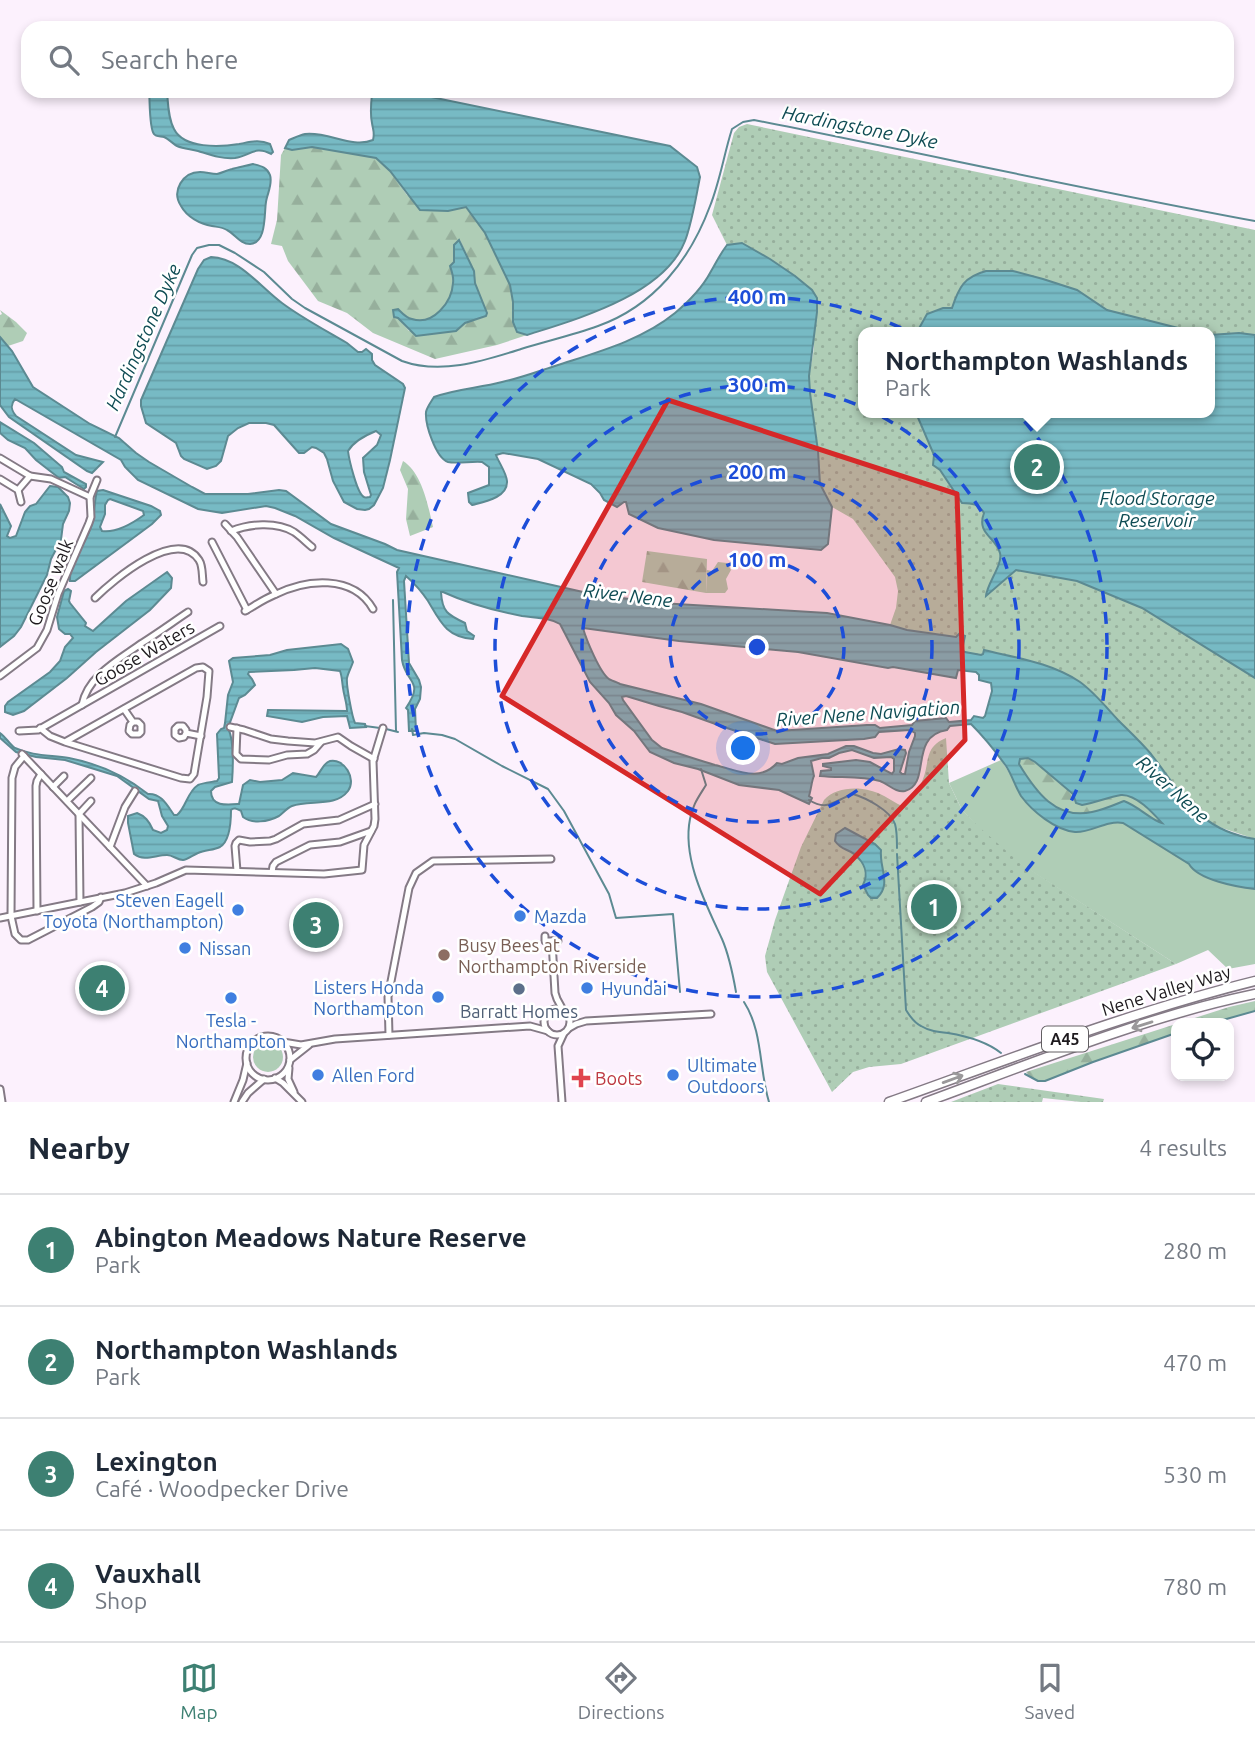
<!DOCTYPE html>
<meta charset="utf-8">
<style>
:root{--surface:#fff;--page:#f2f2f3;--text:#1f2937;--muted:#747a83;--line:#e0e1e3;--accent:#3d8072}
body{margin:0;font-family:Ubuntu,sans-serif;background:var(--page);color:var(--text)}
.controls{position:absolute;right:21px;bottom:21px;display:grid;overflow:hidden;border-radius:14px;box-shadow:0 4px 10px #0003}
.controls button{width:63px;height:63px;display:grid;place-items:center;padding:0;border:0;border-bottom:2px solid var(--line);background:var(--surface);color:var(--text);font:35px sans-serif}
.you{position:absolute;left:744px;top:749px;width:24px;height:24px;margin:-18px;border:5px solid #fff;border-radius:50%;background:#1a73e8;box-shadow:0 0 0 10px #1a73e833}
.badge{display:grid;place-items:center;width:46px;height:46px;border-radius:50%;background:var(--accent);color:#fff;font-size:23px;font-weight:700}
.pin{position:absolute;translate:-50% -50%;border:4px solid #fff;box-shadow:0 2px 7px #0006}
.popup{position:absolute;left:858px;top:327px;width:357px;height:91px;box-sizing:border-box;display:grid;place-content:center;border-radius:14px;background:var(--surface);filter:drop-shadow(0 2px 5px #0005);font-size:23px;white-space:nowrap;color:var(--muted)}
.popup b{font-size:26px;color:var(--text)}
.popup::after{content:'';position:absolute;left:50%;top:100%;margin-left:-14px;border:14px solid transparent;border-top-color:var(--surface)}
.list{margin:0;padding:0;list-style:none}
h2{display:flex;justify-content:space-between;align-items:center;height:91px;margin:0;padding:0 28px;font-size:30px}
h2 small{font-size:23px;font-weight:400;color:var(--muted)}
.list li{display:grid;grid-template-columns:46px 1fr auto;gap:21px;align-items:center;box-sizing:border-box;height:112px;padding:0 28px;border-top:2px solid var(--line)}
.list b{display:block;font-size:26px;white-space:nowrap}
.list p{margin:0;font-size:23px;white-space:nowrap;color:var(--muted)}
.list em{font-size:23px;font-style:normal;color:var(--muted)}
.icon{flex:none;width:38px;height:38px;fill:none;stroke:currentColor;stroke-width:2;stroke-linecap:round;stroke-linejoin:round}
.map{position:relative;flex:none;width:1255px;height:1102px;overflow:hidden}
.search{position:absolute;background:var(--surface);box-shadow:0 4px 10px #0003;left:21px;right:21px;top:21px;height:77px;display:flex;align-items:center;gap:18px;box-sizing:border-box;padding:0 24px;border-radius:21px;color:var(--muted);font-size:26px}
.sheet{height:539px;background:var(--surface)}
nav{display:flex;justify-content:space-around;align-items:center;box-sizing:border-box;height:98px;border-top:2px solid var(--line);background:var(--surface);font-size:19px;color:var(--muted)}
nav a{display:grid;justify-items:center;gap:4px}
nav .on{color:var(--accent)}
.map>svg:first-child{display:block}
.grass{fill:#afcdb6}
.forest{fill:url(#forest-firs);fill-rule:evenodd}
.park{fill:url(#park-dots);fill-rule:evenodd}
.water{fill:url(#water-rules);stroke:#5c8a92;stroke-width:2;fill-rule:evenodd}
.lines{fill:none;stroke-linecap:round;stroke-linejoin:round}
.stream{stroke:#5c8a92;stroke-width:2}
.minor-casing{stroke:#847a85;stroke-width:9}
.trunk-casing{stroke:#847a85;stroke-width:11}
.minor{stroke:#fff;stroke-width:5}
.trunk{stroke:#fff;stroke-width:8}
.oneway{stroke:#9a989a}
.marked{fill:#d62828;fill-opacity:0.2;stroke:#d62828;stroke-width:5;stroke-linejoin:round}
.ring{fill:none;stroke:#1d4ed8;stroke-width:3.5;stroke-dasharray:12 9}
.shop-dot{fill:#3f7fe0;stroke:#fff;stroke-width:2.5}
.education-dot{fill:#8d6e63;stroke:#fff;stroke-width:2.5}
.service-dot{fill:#5c6f8a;stroke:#fff;stroke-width:2.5}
.health-dot{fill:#e0444e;stroke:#fff;stroke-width:2.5}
.labels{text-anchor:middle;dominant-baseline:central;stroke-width:5;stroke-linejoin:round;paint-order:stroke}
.shield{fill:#fff;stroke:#625f62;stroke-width:2}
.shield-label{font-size:16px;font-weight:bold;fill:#1e1a1e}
.street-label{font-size:18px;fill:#1e1a1e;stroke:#fff}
.shop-label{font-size:18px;fill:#366cbe;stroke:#fff;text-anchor:start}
.education-label{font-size:18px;fill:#785e54;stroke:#fff;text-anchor:start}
.service-label{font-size:18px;fill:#4e5e75;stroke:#fff}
.health-label{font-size:18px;fill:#be3a42;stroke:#fff;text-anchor:start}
.water-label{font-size:19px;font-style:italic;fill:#0e4b53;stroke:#fff}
.centre{fill:#1d4ed8;stroke:#fff;stroke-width:3.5}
.ring-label{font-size:21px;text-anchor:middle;font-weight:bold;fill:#1d4ed8;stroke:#fff;stroke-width:5;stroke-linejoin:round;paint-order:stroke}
</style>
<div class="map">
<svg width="1255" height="1102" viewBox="0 0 1255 1102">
<defs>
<pattern id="forest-firs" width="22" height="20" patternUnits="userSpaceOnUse" patternTransform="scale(1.75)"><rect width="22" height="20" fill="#afcdb6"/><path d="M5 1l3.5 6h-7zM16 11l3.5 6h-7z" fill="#96af9c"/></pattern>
<pattern id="park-dots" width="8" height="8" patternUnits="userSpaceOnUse" patternTransform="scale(1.75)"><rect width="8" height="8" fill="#afcdb6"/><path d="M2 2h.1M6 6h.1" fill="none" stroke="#96af9c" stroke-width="1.8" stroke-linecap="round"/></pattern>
<pattern id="water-rules" width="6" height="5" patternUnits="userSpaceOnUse" patternTransform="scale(1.75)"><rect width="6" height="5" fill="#77bac4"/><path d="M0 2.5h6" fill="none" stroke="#669fa8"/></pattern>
</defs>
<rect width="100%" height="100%" fill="#fcf1fd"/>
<g class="grass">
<path d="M718 562 727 563 731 570 726 579 728 589 725 593H706L707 570 712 571Z"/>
<path d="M1001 760 1031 807 1052 823 1073 832 1082 831 1115 822 1123 823 1189 864C1198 880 1237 887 1255 889V964L1228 969 1208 950 1176 964 1019 863 979 828 962 810 949 783Z"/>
<circle cx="268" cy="1057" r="15"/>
</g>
<g class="forest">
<path d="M312 147 376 158 390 171 407 195 448 211 466 207 485 233 510 285 513 302V322L517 332 527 335 497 345 435 359 373 333 347 313 318 301 288 261 282 246 271 244 277 220 281 155 285 148 292 150ZM460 240 474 271 475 283 486 316 465 323 456 331H409L398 318V309C402 313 406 317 412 319 431 326 448 307 452 290 456 276 454 259 454 245Z"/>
<path d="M0 310 16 322 27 333 23 341 8 346 0 337V315L2 314Z"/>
<path d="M403 461C422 473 428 505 433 527L410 536 406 519 408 489 400 470Z"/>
<path d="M647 551 707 559 706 593 642 582Z"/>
<path d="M1028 758 1035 762 1073 794 1076 802 1082 805C1095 803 1108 797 1121 795 1137 794 1152 813 1163 823 1154 822 1139 808 1129 803 1113 807 1096 814 1080 814 1051 815 1032 786 1019 764L1020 759Z"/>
<path d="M1255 1001V1011L1212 1023H1179L1229 1007Z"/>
<path d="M1176 1024V1033L1093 1062 1045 1081C1036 1081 1032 1079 1026 1072Z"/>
</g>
<g class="park">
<path d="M747 124 1255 230V839L1219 827 1205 820 1194 810 1149 752 1082 684 1051 667 985 650 981 655 965 652 956 637 907 630 890 625 896 608 898 591 895 577 853 519 832 507 820 484 818 451 810 393 809 377 814 348 812 290 795 276 770 259 742 244 727 245 712 215 734 133 739 127ZM864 332H1210V413H864Z"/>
<path d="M946 738 949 783 962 810 979 827 1020 863 1176 964 901 1064 869 1067 853 1072 832 1092 767 972 765 956 775 920 801 847 824 800C836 786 862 786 878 793 887 797 895 803 904 807 912 799 919 790 923 779 930 761 924 747 946 738Z"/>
<path d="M998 1084 1104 1099 1103 1102H1081L1043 1098 1042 1102H951Z"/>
</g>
<g class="water">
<path d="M149 91H167C168 103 168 118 174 129 184 149 220 147 239 144 250 142 259 139 270 144L273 152 271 154C255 145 250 156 235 158 221 159 211 155 198 151 191 149 184 149 177 146 173 144 169 139 164 137 161 136 156 137 154 134 149 128 150 99 149 91Z"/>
<path d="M377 91H402L670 146 697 167 700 177C696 197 692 223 685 241 664 295 577 319 527 335L517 332 513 322V302L510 285 485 233 466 207 448 211 420 210 390 171 376 158 312 147 292 150 285 148 289 140C294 138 300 135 305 134 328 131 352 149 373 140 375 133 373 130 372 123 370 114 371 103 372 94Z"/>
<path d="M253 164C261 166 267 167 270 175 273 184 267 194 266 202 264 213 267 243 250 244 240 244 235 234 227 230 222 227 217 227 212 226 200 224 187 217 181 206 171 191 183 172 200 172 206 172 211 174 217 174 222 173 227 170 232 169 239 167 246 166 253 164Z"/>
<path d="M459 240 474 271 475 283 487 313 486 316 465 323 456 331 416 336 398 318 394 317 393 310 398 309C402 313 406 318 412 319 433 326 452 302 453 283 454 277 452 272 450 266L454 262V245Z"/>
<path d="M742 243 770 259 795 276 812 290 817 298V312L809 376 810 393 818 451 820 484 832 507 828 544 821 550 714 540 658 528 629 514 626 502H624L617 507 604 500 600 493 591 484 538 459 503 453 496 455C499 463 506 472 507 481 508 498 483 502 472 505L469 502 468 493 489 485V467L482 462C473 461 456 464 448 462 436 458 425 425 426 412 427 407 431 402 434 397 455 389 479 388 502 382 521 378 539 371 558 365 598 352 642 340 675 313 688 302 702 288 710 273 716 263 720 254 727 245Z"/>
<path d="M211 257C240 258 260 287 282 303 302 318 325 330 347 343L358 352H362L366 349 372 354V360L375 365 403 384 405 388 390 460 383 488 374 505 369 509 365 510 357 509 344 502 333 481 327 459 324 453 316 448 312 447 304 453H299L274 425 266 423H249L238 428 228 436 221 461 216 466 207 469 184 459 181 456 176 443 146 423 141 406V400L198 269 204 260ZM376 431 381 435 377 445 363 458 364 472 371 495 370 497C368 497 365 498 364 497 357 494 349 459 348 451 354 441 366 435 376 431Z"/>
<path d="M986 271H1013L1043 279 1077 290 1107 310 1194 332H917L927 314 943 308H952C959 287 964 277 986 271Z"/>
<path d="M1239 333 1255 335V678L1142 608 1077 581 1016 570 986 596C987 583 1003 565 1000 553 996 537 976 534 984 513 979 504 972 503 962 503L940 470 933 465 934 455 916 413H1210V335Z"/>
<path d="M0 337 12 351 33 387 90 424 119 438 136 453 149 462 192 487 205 494H248L279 490 286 491 331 524 385 544 397 550 592 594 660 603 827 613 890 625 907 630 956 637 959 634 965 636 962 650 965 652 981 655 983 654 984 650C1017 658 1052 663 1080 682 1094 692 1106 707 1118 720 1129 731 1141 742 1151 754 1183 795 1198 830 1255 839V889C1237 887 1198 880 1189 864L1123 823C1106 820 1091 833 1075 832 1055 830 1032 811 1021 796 1015 786 1012 775 1006 766 996 752 983 736 971 724L950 726 947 730C908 736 932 784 905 791 896 793 888 784 880 781 861 776 840 778 820 776L821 771 831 770V768L823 766V764L856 760 870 762 892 774 894 771V759L891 757 874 758 852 750 839 753 829 758H822L811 761 814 776C812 779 811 790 809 796L812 798 809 804 779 790 739 785 698 769 674 763 650 752 634 731 616 715 609 703 590 682 560 624C548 617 535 618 522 616 496 611 467 603 443 592H441C442 612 448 615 465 623L467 631 474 636 473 639C446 637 440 621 428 601 422 592 414 583 406 576L404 581 409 663 419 680 421 687 420 699 415 709 416 731H409L408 710 406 708C425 680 406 684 402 660L397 572 399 568 334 538 295 516 275 508 266 506 222 513 198 509 138 480 125 467 121 460 15 399C10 405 11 410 16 416L76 455 103 462 92 473 87 471 9 417 0 405ZM583 628 679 641 798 652 888 668 893 667 956 678 958 670 976 672 979 675V680L991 683 992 691 985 716 983 718 974 716 971 720 949 722 946 718 915 721 912 725 880 728 875 725H867L777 731 701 704 620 684C619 683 610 680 609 679 600 673 586 639 583 628ZM626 696 659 706 682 712 721 726 775 744 864 739 875 737 879 732 910 730 915 733V736L909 752 905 774H902L900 772 906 753 905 750 899 749 881 754 873 753 854 746H846L828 754 798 758 782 764 777 763C759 783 737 770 715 765 698 760 680 754 662 748L652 740 623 700 622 697ZM1028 758 1035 762 1073 794 1076 803 1082 805C1095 803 1108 797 1121 795 1136 794 1153 813 1162 823 1151 820 1138 806 1124 801 1114 805 1103 810 1092 812 1056 820 1036 792 1019 764L1020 759Z"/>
<path d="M0 422 34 443 62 467 64 472 86 484V487L84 489 65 477 59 478 36 460 25 448 8 440 0 433Z"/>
<path d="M50 486 58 487 68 497 70 503 69 511 63 524 61 540 51 559 47 575 21 627 14 636 0 647V504L11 526 7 536 10 538 16 536 25 512 30 506 36 504Z"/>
<path d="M103 490 151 506 160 511 161 515 152 524 75 581H70C69 561 87 543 92 524 95 513 94 502 97 491ZM110 499 143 511 144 515C133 523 116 533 102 531L100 527 105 514V505L108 500Z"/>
<path d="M167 572 172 578 171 588 150 610 96 652 67 678 24 711 13 715 5 712V706L8 702 50 672 60 661 65 647 73 638 70 634H65L59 629 57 617 64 591 68 589 71 591 69 601 70 603 86 623 85 626 93 631 126 601Z"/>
<path d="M341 644 348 649 353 662C351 668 348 673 347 678 346 684 352 717 355 723L365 724 366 727 350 728 347 716 323 717 302 722 267 716 268 710 347 711C347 703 344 696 343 688 342 682 342 676 340 671L315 668 294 670 249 672 248 674 252 679 255 685 245 695 239 698 228 728C234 740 233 768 232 782L215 787 211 791C211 807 227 805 239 804L243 785 250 780 260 782 282 780 293 773 316 777C321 772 323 763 330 761 344 758 357 779 348 791 335 808 309 799 292 806 287 808 283 813 279 816 268 822 252 824 243 817L241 811C237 809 234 807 231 810 231 821 230 841 220 847 214 850 205 850 198 853 193 855 187 860 183 860 177 860 173 855 167 855 155 855 145 862 134 854L128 823V816L137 813C145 816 149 821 153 830L161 833 167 830 168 826 162 816 158 801 149 799 117 776 65 760 36 757 16 752 0 738V733C6 737 9 744 15 748 32 756 51 755 69 758 100 764 124 775 148 794 161 793 167 805 174 815H177C186 808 187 792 198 785 202 783 212 782 217 781L219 778 217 734 221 729 224 728 225 723 228 695 233 682 229 661 233 658 270 655 287 650Z"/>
<path d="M845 828 875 844 881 850C879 868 892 884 877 898H871L868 895 863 885C869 873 864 862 854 854 847 848 842 851 835 841L836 834Z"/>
</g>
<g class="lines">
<g class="stream">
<path d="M115 437 192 255 197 248 209 245H219L235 253 264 272 292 299 305 308 402 361C441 375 483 361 521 349 547 341 573 335 598 326 654 306 690 260 710 206 720 181 724 154 732 129L743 122 754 120C921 153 1087 190 1255 221"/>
<path d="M393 600 396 731"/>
<path d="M365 726 380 728"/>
<path d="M386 729 398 732"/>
<path d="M412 729 413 735 424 733 442 735 455 739 502 766 548 789 564 811 609 894 616 918 673 914 680 992"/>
<path d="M701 769 706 785C698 798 693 804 690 819 682 859 706 904 722 939 729 955 733 975 736 992"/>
<path d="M809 800C828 812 835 800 853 794 866 798 890 810 895 824 897 831 897 840 897 848"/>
<path d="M897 854 906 1010C910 1016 913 1022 921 1026 929 1031 938 1032 948 1033 966 1036 986 1041 1001 1053"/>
<path d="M744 1002C763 1031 759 1070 769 1102"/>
<path d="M1212 1023 1255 1011"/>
<path d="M1025 1074 1038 1081H1045L1093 1062 1176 1033"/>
</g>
<defs>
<g id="minor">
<path d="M0 458 30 476"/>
<path d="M0 479 18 490 21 502"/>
<path d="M18 490 30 476 51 479 90 497"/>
<path d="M225 524 237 537 276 594"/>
<path d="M231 531C249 524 276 521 294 532 300 536 306 542 312 547"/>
<path d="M212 542 247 610"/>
<path d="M95 598C113 580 177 526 199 560 203 566 202 575 203 582"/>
<path d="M245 611C254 606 264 599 274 595 306 579 353 574 373 609"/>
<path d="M0 676 37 648 47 630 58 594 89 523 91 517 90 497 97 480"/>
<path d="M82 705C88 675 120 659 142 643 158 633 173 622 188 612"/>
<path d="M124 709 133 722H138L141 725V732L139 734H132L129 731 130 725 133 722"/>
<path d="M230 727 244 730 271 739 288 741 315 743 338 737 351 746 374 759"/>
<path d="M40 728 50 736 65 742 181 778 190 779 194 774 195 768 207 697 209 671 203 667 196 668 65 742"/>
<path d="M237 728 236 754 241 759 269 760 287 755 307 754 314 750 321 742"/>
<path d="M19 731 38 730 220 626"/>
<path d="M186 733V730L183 726H178L175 729V735L179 738 184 737 186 733 201 736"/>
<path d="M22 754 147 886"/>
<path d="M24 756 15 767 12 778 11 916 15 934 21 940H28L92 907 99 902 101 897"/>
<path d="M53 787 64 776"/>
<path d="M67 801 91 778"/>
<path d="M110 847 125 807 135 791"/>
<path d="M237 871 235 846 236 843 239 840 250 842 270 841 276 839 303 824 339 820 375 804"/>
<path d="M272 872 273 866 276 862 310 845 340 842 371 831"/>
<path d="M80 902 79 814 91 801"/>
<path d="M37 911 36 786 37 781 41 774"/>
<path d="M0 918 125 893 156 883 186 870 324 874 362 870 364 845 374 826 375 819 373 761 383 728"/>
<path d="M545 936V941H558"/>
<path d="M552 941 555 993 557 999 563 1010"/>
<circle cx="557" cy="1022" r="13"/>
<path d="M569 1028 576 1024 586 1021 711 1014"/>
<path d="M389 1035 388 997 409 888 416 873 433 861 551 859"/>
<circle cx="268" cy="1058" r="22"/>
<path d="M283 1042 301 1045 335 1039 530 1026 548 1031"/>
<path d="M290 1060 309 1045"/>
<path d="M289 1068 288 1079 294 1092"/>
<path d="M275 1078 283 1083 302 1102"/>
<path d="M0 1089 2 1102"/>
<path d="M234 1102 243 1080 247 1063"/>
<path d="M242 1102 248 1093 264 1079"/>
<path d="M562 1102 558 1046 564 1033"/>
</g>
<g id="trunk">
<path d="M889 1102C1010 1059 1130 1012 1255 981"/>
<path d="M926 1102C1032 1063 1144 1017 1255 994"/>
</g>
</defs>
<use href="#minor" class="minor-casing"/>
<use href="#trunk" class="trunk-casing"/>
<use href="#minor" class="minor"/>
<use href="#trunk" class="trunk"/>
</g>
<defs><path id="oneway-shaft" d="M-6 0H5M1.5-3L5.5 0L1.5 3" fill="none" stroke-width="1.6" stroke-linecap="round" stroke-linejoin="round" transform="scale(1.75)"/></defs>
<g class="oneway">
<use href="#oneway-shaft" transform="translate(1142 1025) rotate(163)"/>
<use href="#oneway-shaft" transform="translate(953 1079) rotate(-20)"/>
</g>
<path class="marked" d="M668 400 957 494 965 740 820 894 502 696Z"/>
<g class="ring">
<circle cx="757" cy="647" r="87"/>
<circle cx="757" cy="647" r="175"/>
<circle cx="757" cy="647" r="262"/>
<circle cx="757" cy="647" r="350"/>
</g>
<g class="shop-dot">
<circle cx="238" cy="910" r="7"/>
<circle cx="520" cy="916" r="7"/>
<circle cx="185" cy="948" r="7"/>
<circle cx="587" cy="988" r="7"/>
<circle cx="438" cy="997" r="7"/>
<circle cx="231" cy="998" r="7"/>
<circle cx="318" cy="1075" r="7"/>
<circle cx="673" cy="1075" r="7"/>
</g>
<circle class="education-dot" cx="444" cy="955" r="7"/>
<circle class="service-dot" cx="519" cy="989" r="7"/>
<path class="health-dot" d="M577.5 1067.5h7v7h7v7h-7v7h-7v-7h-7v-7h7z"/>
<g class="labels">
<rect class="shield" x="1042" y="1026.5" width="46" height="25" rx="5"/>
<g class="shield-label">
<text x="1065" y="1039">A45</text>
</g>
<g class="street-label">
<text transform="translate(50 582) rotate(-68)">Goose walk</text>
<text transform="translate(144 653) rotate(-30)">Goose Waters</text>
<text transform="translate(1166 990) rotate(-17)">Nene Valley Way</text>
</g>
<g class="shop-label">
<text x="224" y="900" text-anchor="end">Steven Eagell<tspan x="224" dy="21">Toyota (Northampton)</tspan></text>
<text x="534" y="916">Mazda</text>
<text x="199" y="948">Nissan</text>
<text x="424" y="987" text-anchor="end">Listers Honda<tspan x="424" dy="21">Northampton</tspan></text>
<text x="601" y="988">Hyundai</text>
<text x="231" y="1020" text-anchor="middle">Tesla -<tspan x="231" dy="21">Northampton</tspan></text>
<text x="687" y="1065">Ultimate<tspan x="687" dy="21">Outdoors</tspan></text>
<text x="332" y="1075">Allen Ford</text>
</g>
<g class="education-label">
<text x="458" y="945">Busy Bees at<tspan x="458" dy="21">Northampton Riverside</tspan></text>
</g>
<g class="service-label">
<text x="519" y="1011">Barratt Homes</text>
</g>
<g class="health-label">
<text x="595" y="1078">Boots</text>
</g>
<g class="water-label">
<text transform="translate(860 127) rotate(11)">Hardingstone Dyke</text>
<text transform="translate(143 337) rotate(-66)">Hardingstone Dyke</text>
<text x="1157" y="498">Flood Storage<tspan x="1157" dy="22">Reservoir</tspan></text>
<text transform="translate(628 595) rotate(7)">River Nene</text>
<text transform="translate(868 713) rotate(-4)">River Nene Navigation</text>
<text transform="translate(1173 789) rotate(42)">River Nene</text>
</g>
</g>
<circle cx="757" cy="647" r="10" class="centre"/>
<g class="ring-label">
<text x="757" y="304">400 m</text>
<text x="757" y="392">300 m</text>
<text x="757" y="479">200 m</text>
<text x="757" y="567">100 m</text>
</g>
</svg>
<div class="controls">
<button><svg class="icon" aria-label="locate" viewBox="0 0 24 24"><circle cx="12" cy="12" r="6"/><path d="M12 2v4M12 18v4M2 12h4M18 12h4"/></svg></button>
</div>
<div class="you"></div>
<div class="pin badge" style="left:934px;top:907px">1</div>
<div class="pin badge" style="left:1037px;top:467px">2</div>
<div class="popup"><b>Northampton Washlands</b>Park</div>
<div class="pin badge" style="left:316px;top:925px">3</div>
<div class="pin badge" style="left:102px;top:988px">4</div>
<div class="search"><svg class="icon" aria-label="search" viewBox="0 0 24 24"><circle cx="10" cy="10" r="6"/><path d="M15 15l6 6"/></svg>Search here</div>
</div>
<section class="sheet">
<h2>Nearby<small>4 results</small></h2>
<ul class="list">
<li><span class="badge">1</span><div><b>Abington Meadows Nature Reserve</b><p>Park</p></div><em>280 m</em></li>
<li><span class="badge">2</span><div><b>Northampton Washlands</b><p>Park</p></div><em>470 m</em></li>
<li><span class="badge">3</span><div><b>Lexington</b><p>Café · Woodpecker Drive</p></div><em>530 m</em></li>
<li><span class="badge">4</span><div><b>Vauxhall</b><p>Shop</p></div><em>780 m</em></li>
</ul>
</section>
<nav>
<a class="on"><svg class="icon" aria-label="map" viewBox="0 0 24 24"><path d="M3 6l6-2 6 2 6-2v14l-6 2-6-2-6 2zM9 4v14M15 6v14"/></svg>Map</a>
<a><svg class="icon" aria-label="directions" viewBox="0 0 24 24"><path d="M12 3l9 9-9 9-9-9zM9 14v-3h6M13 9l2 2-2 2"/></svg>Directions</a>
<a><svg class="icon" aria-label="saved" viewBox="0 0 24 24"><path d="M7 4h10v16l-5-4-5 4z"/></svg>Saved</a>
</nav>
